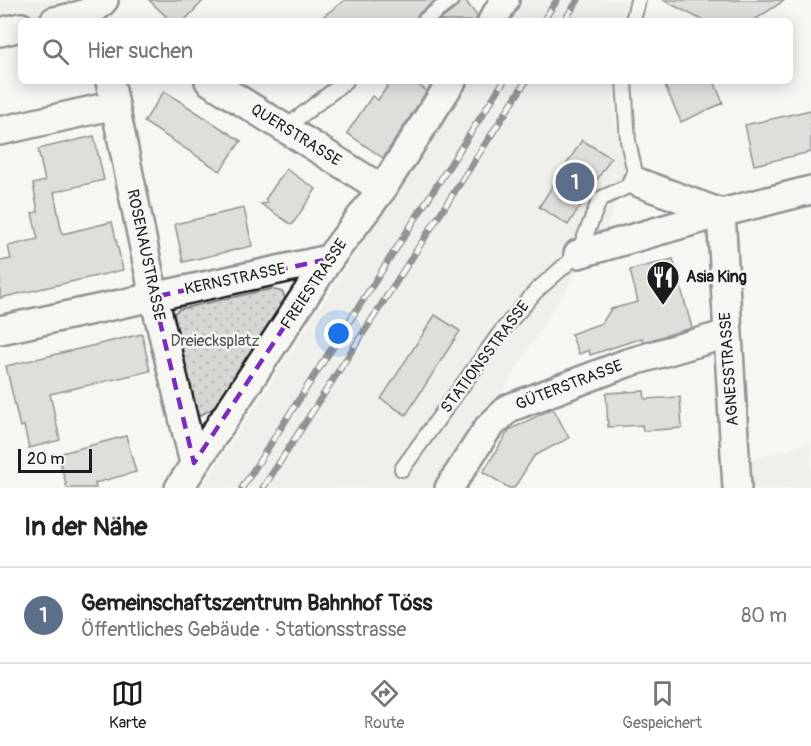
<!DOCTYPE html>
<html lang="de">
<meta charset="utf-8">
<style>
:root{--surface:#fff;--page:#f2f2f2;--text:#222;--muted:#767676;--line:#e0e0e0;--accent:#1c1c1c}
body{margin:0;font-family:Pangolin,sans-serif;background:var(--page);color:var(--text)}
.scale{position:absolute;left:18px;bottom:15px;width:74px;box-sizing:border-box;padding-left:6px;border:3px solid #1c1c1c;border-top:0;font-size:16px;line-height:21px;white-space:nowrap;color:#1c1c1c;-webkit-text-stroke:4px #f6f6f2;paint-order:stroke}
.you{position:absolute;left:339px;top:334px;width:21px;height:21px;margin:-15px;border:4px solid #fff;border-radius:50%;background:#1a73e8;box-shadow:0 0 0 9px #1a73e833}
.badge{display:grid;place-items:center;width:39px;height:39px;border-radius:50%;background:var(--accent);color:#fff;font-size:20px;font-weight:700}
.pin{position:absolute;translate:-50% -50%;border:3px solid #fff;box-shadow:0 2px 6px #0006}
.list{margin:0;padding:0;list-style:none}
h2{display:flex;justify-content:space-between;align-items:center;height:78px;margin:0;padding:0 24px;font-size:26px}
h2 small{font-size:20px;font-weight:400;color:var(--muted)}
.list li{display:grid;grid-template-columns:39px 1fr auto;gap:18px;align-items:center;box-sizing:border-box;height:96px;padding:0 24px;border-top:2px solid var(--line)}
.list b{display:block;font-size:22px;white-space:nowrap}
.list p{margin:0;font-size:20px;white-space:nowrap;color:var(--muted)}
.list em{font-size:20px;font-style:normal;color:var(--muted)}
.icon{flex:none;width:33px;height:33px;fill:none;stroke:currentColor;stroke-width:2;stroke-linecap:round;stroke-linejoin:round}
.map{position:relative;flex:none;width:811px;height:488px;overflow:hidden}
.search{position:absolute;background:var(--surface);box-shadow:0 3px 15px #0003;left:18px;right:18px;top:18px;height:66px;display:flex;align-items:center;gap:15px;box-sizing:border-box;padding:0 21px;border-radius:9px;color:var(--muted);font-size:22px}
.sheet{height:174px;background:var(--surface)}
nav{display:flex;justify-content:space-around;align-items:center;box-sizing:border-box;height:84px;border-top:2px solid var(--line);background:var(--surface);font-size:16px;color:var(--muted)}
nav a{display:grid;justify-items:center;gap:3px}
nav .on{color:var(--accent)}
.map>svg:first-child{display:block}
.built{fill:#e6e6e2}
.park{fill:url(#park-dots);stroke:#797977;stroke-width:1.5}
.building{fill:#c0c0bd;stroke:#1c1c1c;stroke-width:1.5}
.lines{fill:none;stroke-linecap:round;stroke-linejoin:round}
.lane-casing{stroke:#1c1c1c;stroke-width:18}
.street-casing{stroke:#1c1c1c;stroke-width:32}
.lane{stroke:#f6f6f2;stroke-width:14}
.street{stroke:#f6f6f2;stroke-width:27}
.rail-casing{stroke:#1c1c1c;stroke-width:7}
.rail{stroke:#f6f6f2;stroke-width:4.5;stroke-dasharray:14;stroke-linecap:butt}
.marked{fill:none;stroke:#7b2cbf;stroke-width:4.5;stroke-dasharray:12 8;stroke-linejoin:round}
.labels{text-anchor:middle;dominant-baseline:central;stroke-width:5;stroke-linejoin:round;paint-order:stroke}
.street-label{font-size:16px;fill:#1c1c1c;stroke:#f6f6f2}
.poi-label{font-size:16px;font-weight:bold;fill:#1c1c1c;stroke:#f6f6f2;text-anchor:start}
.park-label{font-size:16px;fill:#545453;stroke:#f6f6f2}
</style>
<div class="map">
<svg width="811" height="488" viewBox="0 0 811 488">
<defs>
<pattern id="park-dots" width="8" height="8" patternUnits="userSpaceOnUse" patternTransform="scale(1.5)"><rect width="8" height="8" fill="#d6d6d2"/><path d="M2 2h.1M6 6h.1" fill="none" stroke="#b7b7b4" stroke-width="1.8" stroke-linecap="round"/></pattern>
</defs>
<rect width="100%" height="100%" fill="#f6f6f2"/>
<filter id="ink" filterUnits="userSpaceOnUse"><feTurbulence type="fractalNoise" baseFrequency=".0167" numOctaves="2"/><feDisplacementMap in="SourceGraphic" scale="12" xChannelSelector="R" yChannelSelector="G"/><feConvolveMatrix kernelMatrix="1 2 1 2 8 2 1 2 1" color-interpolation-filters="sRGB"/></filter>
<g filter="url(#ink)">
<g class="built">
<path d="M0 0H96L54 21H21L0 32Z"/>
<path d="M521 0H630L624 21H507Z"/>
<path d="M468 81H614L613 106 624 172 610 219 442 488H202Z"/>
<path d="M811 443V488H737L735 464Z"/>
</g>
<path class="park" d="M271 289 283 292 286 302 217 406 194 419 172 314 180 309Z"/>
<g class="building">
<path d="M149 0H204L184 21H171Z"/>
<path d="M345 0H436L418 14 415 21H317Z"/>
<path d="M460 0H465L477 16 476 21H439L457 7Z"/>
<path d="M663 0H785L753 21H704Z"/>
<path d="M391 81H412L427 91 383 158 347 133 372 96 378 100Z"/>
<path d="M663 81H714L723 103 681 122Z"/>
<path d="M164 91 241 141 220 171 144 122Z"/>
<path d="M811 110V152L754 165 745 125Z"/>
<path d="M94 136 104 180 54 192 62 234 112 222 123 270 0 298V261L11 259 8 246 38 239 32 213 38 212 33 184 45 181 38 149Z"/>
<path d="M582 140 611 158 568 225 539 207Z"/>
<path d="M286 169 316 189 292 225 261 204 268 203 265 200Z"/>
<path d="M244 208 252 246 183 262 175 224Z"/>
<path d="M673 259 692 328 643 342 642 338 590 355 589 350 579 354 571 334 602 323 611 309 638 302 630 270Z"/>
<path d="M435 315 460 331 406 415 381 399Z"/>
<path d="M142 334 150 371 50 394 60 440 29 448 24 426 20 427 6 366Z"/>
<path d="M644 391 645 399 680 397 682 428 643 431 642 425 608 427 606 393Z"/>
<path d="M553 408 569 438 534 456 514 488H509L483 472 509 430Z"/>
<path d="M126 436 136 472 95 483 96 488H67L58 454Z"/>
</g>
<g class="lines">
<defs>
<g id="lane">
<path d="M424 21 451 0"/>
<path d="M633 21 638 0"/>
<path d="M285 128 346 81"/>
<path d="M402 469 500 333 536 291 578 254 600 199 637 182 628 141 624 81"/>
</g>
<g id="street">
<path d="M54 21C72 17 92 15 104 0"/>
<path d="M492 21 505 0"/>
<path d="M0 32 21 27"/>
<path d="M110 81 154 297 194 463"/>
<path d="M209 81 382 189"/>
<path d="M0 131 115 105"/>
<path d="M637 182 721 213 811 190"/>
<path d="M578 254 721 213 737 488"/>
<path d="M0 330 329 259"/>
<path d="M179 488 329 259 382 189 452 81"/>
<path d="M449 488 488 428 509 408 627 363 727 334"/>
</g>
</defs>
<use href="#lane" class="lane-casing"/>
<use href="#street" class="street-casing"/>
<use href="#lane" class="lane"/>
<use href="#street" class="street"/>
<defs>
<g id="rail">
<path d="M543 21 557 0"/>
<path d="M564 21 578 0"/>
<path d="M242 488 504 81"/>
<path d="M263 488 526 81"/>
</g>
</defs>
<use href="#rail" class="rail-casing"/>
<use href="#rail" class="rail"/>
</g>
</g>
<path d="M0 0H811V488H0ZM329 259 194 463 154 297Z" fill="#f6f6f2" fill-opacity=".55" fill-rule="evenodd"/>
<path class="marked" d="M329 259 194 463 154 297Z"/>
<defs>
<symbol id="restaurant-pin" viewBox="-11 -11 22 30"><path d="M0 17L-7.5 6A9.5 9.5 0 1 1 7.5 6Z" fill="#1c1c1c" stroke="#f6f6f2"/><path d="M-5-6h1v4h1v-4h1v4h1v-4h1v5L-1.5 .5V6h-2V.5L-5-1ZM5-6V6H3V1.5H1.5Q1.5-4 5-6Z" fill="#fff"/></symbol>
</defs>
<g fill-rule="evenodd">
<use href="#restaurant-pin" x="644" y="258" width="38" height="52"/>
</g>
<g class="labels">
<g class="street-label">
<text transform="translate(296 135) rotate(32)">QUERSTRASSE</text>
<text transform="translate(146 255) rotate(78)">ROSENAUSTRASSE</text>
<text transform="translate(235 279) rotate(-12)">KERNSTRASSE</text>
<text transform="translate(314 284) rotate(-56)">FREIESTRASSE</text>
<text transform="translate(485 357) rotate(-53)">STATIONSSTRASSE</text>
<text transform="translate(729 369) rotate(-94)">AGNESSTRASSE</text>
<text transform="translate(569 385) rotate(-21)">GÜTERSTRASSE</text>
</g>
<g class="poi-label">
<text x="686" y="277">Asia King</text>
</g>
<g class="park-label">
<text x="215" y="341">Dreiecksplatz</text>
</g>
</g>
</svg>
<div class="scale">20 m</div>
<div class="you"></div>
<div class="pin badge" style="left:575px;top:182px;background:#5c6f8a">1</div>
<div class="search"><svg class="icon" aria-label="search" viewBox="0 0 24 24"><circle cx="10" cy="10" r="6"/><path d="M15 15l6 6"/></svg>Hier suchen</div>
</div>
<section class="sheet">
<h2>In der Nähe<small></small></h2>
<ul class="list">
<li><span class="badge" style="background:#5c6f8a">1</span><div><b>Gemeinschaftszentrum Bahnhof Töss</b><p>Öffentliches Gebäude · Stationsstrasse</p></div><em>80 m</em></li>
</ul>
</section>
<nav>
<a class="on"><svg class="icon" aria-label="map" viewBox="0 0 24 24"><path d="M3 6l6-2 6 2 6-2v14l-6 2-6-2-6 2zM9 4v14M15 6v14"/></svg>Karte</a>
<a><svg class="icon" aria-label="directions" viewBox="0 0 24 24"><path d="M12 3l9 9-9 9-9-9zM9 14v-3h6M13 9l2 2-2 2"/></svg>Route</a>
<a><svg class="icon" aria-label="saved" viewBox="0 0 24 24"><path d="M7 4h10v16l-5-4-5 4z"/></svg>Gespeichert</a>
</nav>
